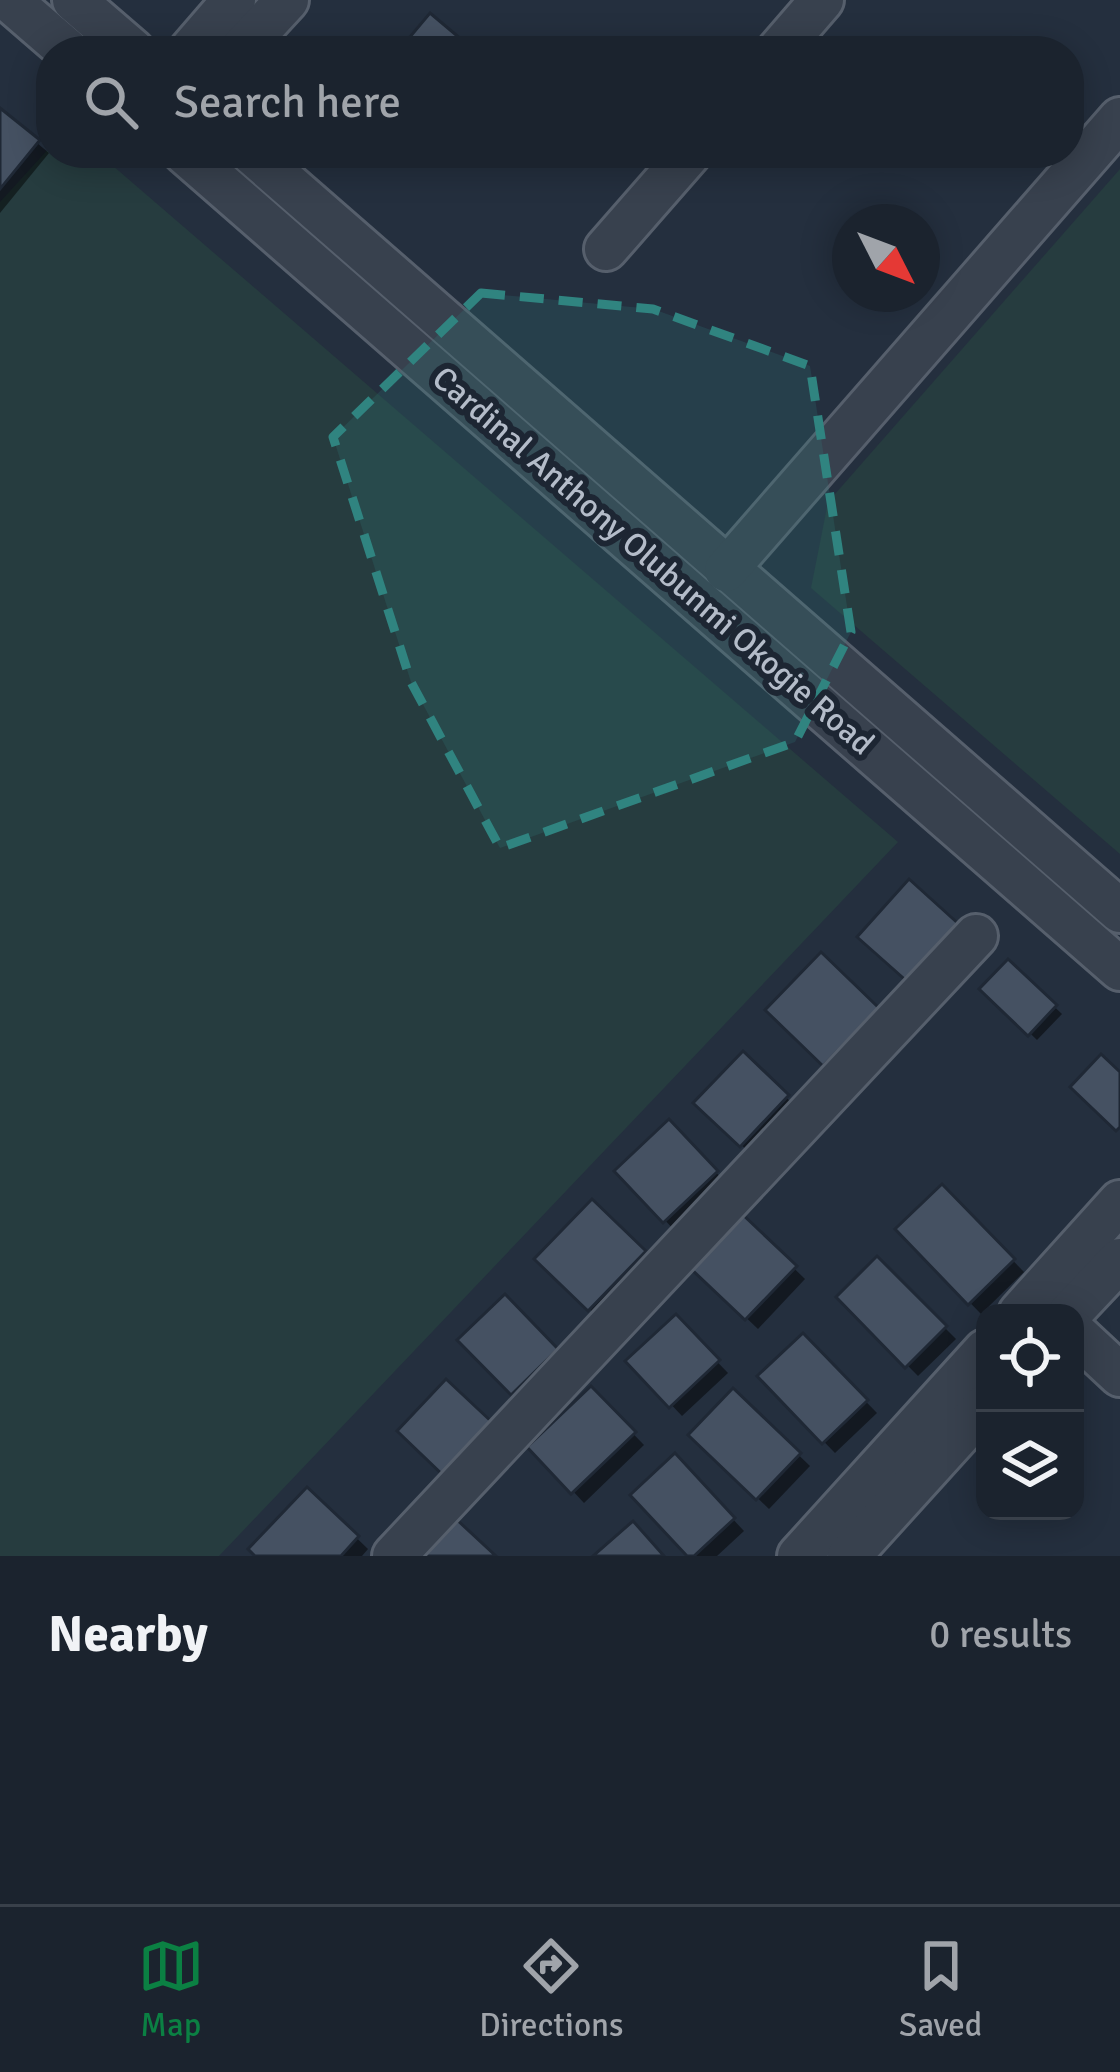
<!DOCTYPE html>
<style>
:root{--surface:#1b232e;--page:#242b36;--text:#f1f3f6;--muted:#a0a4aa;--line:#39404a;--accent:#0b8043}
body{margin:0;font-family:Signika,sans-serif;background:var(--page);color:var(--text)}
.controls{position:absolute;right:36px;bottom:36px;display:grid;overflow:hidden;border-radius:24px;box-shadow:0 6px 30px #0003}
.controls button{width:108px;height:108px;display:grid;place-items:center;padding:0;border:0;border-bottom:3px solid var(--line);background:var(--surface);color:var(--text);font:60px sans-serif}
.compass{position:absolute;left:832px;top:204px;width:108px;height:108px;border-radius:50%;background:var(--surface);box-shadow:0 6px 30px #0003;rotate:132deg}
.list{margin:0;padding:0;list-style:none}
h2{display:flex;justify-content:space-between;align-items:center;height:156px;margin:0;padding:0 48px;font-size:51px}
h2 small{font-size:39px;font-weight:400;color:var(--muted)}
.icon{flex:none;width:66px;height:66px;fill:none;stroke:currentColor;stroke-width:2;stroke-linecap:round;stroke-linejoin:round}
.map{position:relative;flex:none;width:1120px;height:1556px;overflow:hidden}
.search{position:absolute;background:var(--surface);box-shadow:0 6px 30px #0003;left:36px;right:36px;top:36px;height:132px;display:flex;align-items:center;gap:30px;box-sizing:border-box;padding:0 42px;border-radius:48px;color:var(--muted);font-size:45px}
.sheet{height:348px;background:var(--surface)}
nav{display:flex;justify-content:space-around;align-items:center;box-sizing:border-box;height:168px;border-top:3px solid var(--line);background:var(--surface);font-size:33px;color:var(--muted)}
nav a{display:grid;justify-items:center;gap:6px}
nav .on{color:var(--accent)}
.map>svg:first-child{display:block}
.green{fill:#263c3f}
.shadow{fill:#0007}
.building{fill:#455162;stroke:#1f2835;stroke-width:3}
.lines{fill:none;stroke-linecap:round;stroke-linejoin:round}
.minor-casing{stroke:#565f6c;stroke-width:48}
.minor{stroke:#38414e;stroke-width:42}
.marked{fill:#308480;fill-opacity:0.2;stroke:#308480;stroke-width:9;stroke-dasharray:24 15;stroke-linejoin:round}
.labels{text-anchor:middle;dominant-baseline:central;stroke-width:12;stroke-linejoin:round;paint-order:stroke}
.street-label{font-size:33px;fill:#b4bcc9;stroke:#1d2633}
</style>
<div class="map">
<svg width="1120" height="1556" viewBox="0 0 1120 1556">
<rect width="100%" height="100%" fill="#242f3e"/>
<g class="green">
<path d="M51 146V153H98L898 842 219 1556H0V202Z"/>
<path d="M1120 169V854L811 588 828 502Z"/>
</g>
<g class="shadow">
<path d="M284 41 299 51H277Z"/>
<path d="M0 112 49 153 0 213Z"/>
<path d="M821 957 888 1021 836 1075 769 1010Z"/>
<path d="M1008 963 1062 1014 1037 1040 984 989Z"/>
<path d="M743 1055 798 1109 753 1156 697 1103Z"/>
<path d="M669 1123 727 1184 676 1232 619 1171Z"/>
<path d="M942 1188 1024 1272 981 1314 899 1229Z"/>
<path d="M592 1203 655 1264 601 1320 538 1259Z"/>
<path d="M741 1217 805 1279 758 1329 693 1267Z"/>
<path d="M877 1260 956 1339 918 1376 840 1297Z"/>
<path d="M505 1298 567 1362 524 1404 462 1340Z"/>
<path d="M675 1318 728 1373 682 1416 630 1361Z"/>
<path d="M803 1337 877 1413 835 1453 761 1377Z"/>
<path d="M591 1390 644 1445 584 1503 532 1447Z"/>
<path d="M733 1392 810 1466 769 1509 693 1435Z"/>
<path d="M675 1457 744 1531 717 1556H691Z"/>
<path d="M308 1491 368 1549 362 1556H259Z"/>
</g>
<g class="building">
<path d="M430 13 474 50V51H425L409 38Z"/>
<path d="M0 108 40 140 0 189Z"/>
<path d="M909 879 962 927 910 984 857 937Z"/>
<path d="M821 952 879 1008 823 1066 765 1010Z"/>
<path d="M1008 959 1057 1005 1028 1036 979 989Z"/>
<path d="M743 1051 789 1095 740 1147 693 1103Z"/>
<path d="M1101 1054 1120 1072V1127L1116 1131 1070 1087Z"/>
<path d="M669 1119 718 1171 663 1223 614 1171Z"/>
<path d="M942 1184 1015 1259 968 1305 895 1229Z"/>
<path d="M592 1199 646 1251 588 1311 534 1259Z"/>
<path d="M741 1213 797 1266 745 1320 689 1267Z"/>
<path d="M877 1256 947 1326 905 1368 836 1297Z"/>
<path d="M505 1294 558 1349 511 1395 457 1340Z"/>
<path d="M676 1314 720 1360 669 1408 625 1361Z"/>
<path d="M803 1333 868 1400 822 1444 757 1376Z"/>
<path d="M446 1379 494 1424 445 1477 397 1431Z"/>
<path d="M591 1386 636 1432 571 1494 527 1447Z"/>
<path d="M733 1388 801 1453 756 1500 688 1435Z"/>
<path d="M675 1453 735 1518 694 1556H687L630 1495Z"/>
<path d="M307 1487 359 1536 341 1556H255L248 1549Z"/>
<path d="M455 1518 496 1556H420Z"/>
<path d="M633 1521 664 1556H593Z"/>
</g>
<g class="lines">
<defs>
<g id="minor">
<path d="M9 0 68 51"/>
<path d="M74 0 133 51"/>
<path d="M190 51 234 0"/>
<path d="M240 51 287 0"/>
<path d="M778 51 822 0"/>
<path d="M185 153 1120 969"/>
<path d="M252 153 1120 911"/>
<path d="M606 249 690 153"/>
<path d="M726 570 1120 119"/>
<path d="M1020 1313 1120 1202"/>
<path d="M1070 1313 1120 1260"/>
<path d="M1075 1333 1120 1375"/>
<path d="M394 1556 976 936"/>
<path d="M799 1556 985 1351"/>
<path d="M849 1556 985 1406"/>
</g>
</defs>
<use href="#minor" class="minor-casing"/>
<use href="#minor" class="minor"/>
</g>
<path class="marked" d="M481 293 653 309 810 366 851 632 795 742 500 848 411 682 333 437Z"/>
<g class="labels">
<g class="street-label">
<text transform="translate(653 561) rotate(41)">Cardinal Anthony Olubunmi Okogie Road</text>
</g>
</g>
</svg>
<div class="controls">
<button><svg class="icon" aria-label="locate" viewBox="0 0 24 24"><circle cx="12" cy="12" r="6"/><path d="M12 2v4M12 18v4M2 12h4M18 12h4"/></svg></button>
<button><svg class="icon" aria-label="layers" viewBox="0 0 24 24"><path d="M12 4l9 5-9 5-9-5zM3 14l9 5 9-5"/></svg></button>
</div>
<svg class="compass" viewBox="-18 -18 36 36"><path d="M0-13l5 13h-10z" fill="#e53935"/><path d="M0 13l5-13h-10z" fill="#a0a4aa"/></svg>
<div class="search"><svg class="icon" aria-label="search" viewBox="0 0 24 24"><circle cx="10" cy="10" r="6"/><path d="M15 15l6 6"/></svg>Search here</div>
</div>
<section class="sheet">
<h2>Nearby<small>0 results</small></h2>
<ul class="list">
</ul>
</section>
<nav>
<a class="on"><svg class="icon" aria-label="map" viewBox="0 0 24 24"><path d="M3 6l6-2 6 2 6-2v14l-6 2-6-2-6 2zM9 4v14M15 6v14"/></svg>Map</a>
<a><svg class="icon" aria-label="directions" viewBox="0 0 24 24"><path d="M12 3l9 9-9 9-9-9zM9 14v-3h6M13 9l2 2-2 2"/></svg>Directions</a>
<a><svg class="icon" aria-label="saved" viewBox="0 0 24 24"><path d="M7 4h10v16l-5-4-5 4z"/></svg>Saved</a>
</nav>
